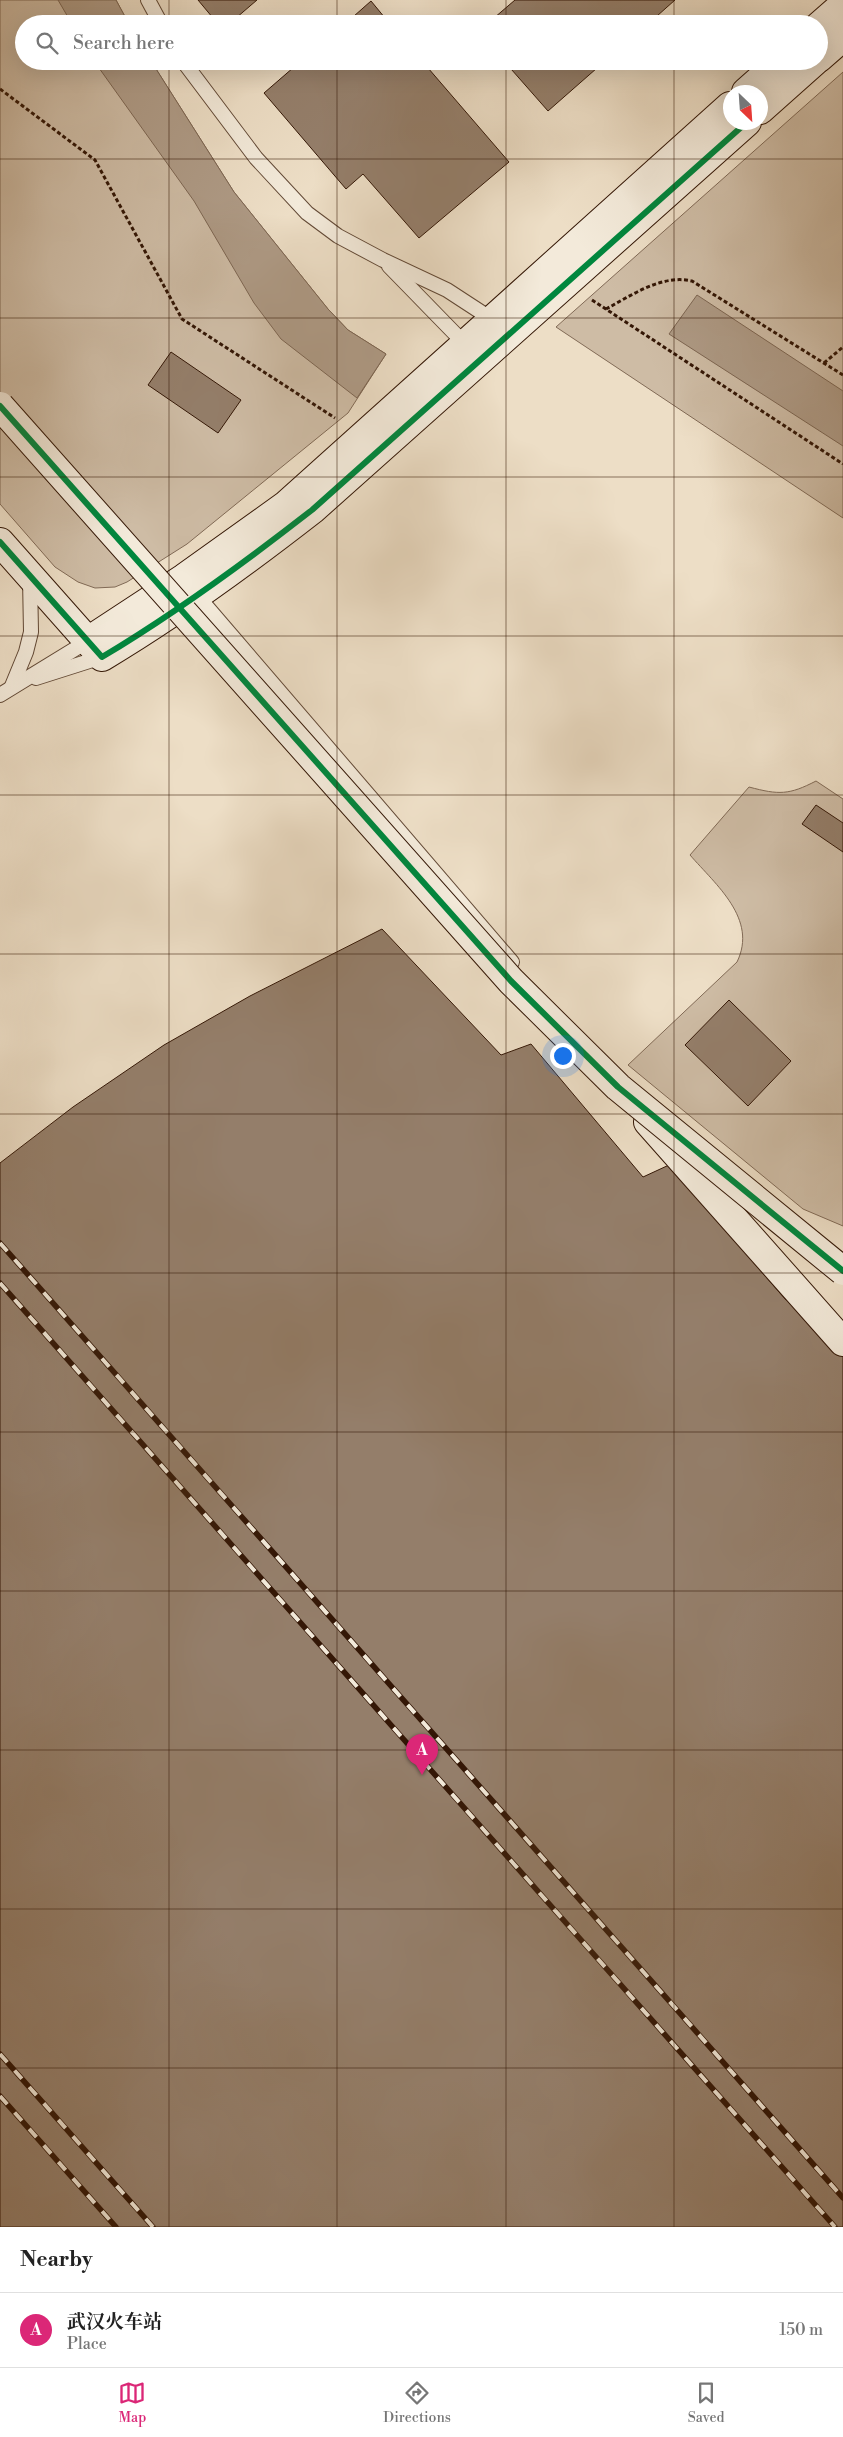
<!DOCTYPE html>
<meta charset="utf-8">
<style>
:root{--surface:#fff;--page:#f6f6f6;--text:#222;--muted:#767676;--line:#e0e0e0;--accent:#db2777}
body{margin:0;font-family:"Libre Bodoni","Noto Serif SC",serif;background:var(--page);color:var(--text)}
.compass{position:absolute;left:723px;top:85px;width:45px;height:45px;border-radius:50%;background:var(--surface);box-shadow:0 5px 20px #0002;rotate:155deg}
.you{position:absolute;left:562px;top:1055px;width:18px;height:18px;margin:-12px;border:4px solid #fff;border-radius:50%;background:#1a73e8;box-shadow:0 0 0 8px #1a73e833}
.badge{display:grid;place-items:center;width:32px;height:32px;border-radius:50%;background:var(--accent);color:#fff;font-size:16px;font-weight:700}
.pin{position:absolute;translate:-50% -41px;filter:drop-shadow(0 1px 2px #0008)}
.pin::after{content:'';position:absolute;top:26px;width:18px;height:15px;background:inherit;clip-path:polygon(0 0,100% 0,50% 100%)}
.list{margin:0;padding:0;list-style:none}
h2{display:flex;justify-content:space-between;align-items:center;height:65px;margin:0;padding:0 20px;font-size:21px}
h2 small{font-size:16px;font-weight:400;color:var(--muted)}
.list li{display:grid;grid-template-columns:32px 1fr auto;gap:15px;align-items:center;box-sizing:border-box;height:75px;padding:0 20px;border-top:1px solid var(--line)}
.list b{display:block;font-size:19px;white-space:nowrap}
.list p{margin:0;font-size:16px;white-space:nowrap;color:var(--muted)}
.list em{font-size:16px;font-style:normal;color:var(--muted)}
.icon{flex:none;width:28px;height:28px;fill:none;stroke:currentColor;stroke-width:2;stroke-linecap:round;stroke-linejoin:round}
.map{position:relative;flex:none;width:843px;height:2227px;overflow:hidden}
.search{position:absolute;background:var(--surface);box-shadow:0 5px 20px #0002;left:15px;right:15px;top:15px;height:55px;display:flex;align-items:center;gap:12px;box-sizing:border-box;padding:0 18px;border-radius:28px;color:var(--muted);font-size:19px}
.sheet{height:140px;background:var(--surface)}
nav{display:flex;justify-content:space-around;align-items:center;box-sizing:border-box;height:70px;border-top:1px solid var(--line);background:var(--surface);font-size:14px;color:var(--muted)}
nav a{display:grid;justify-items:center;gap:2px}
nav .on{color:var(--accent)}
.map>svg:first-child{display:block}
.green{fill:#cebca5;stroke:#816a56}
.water{fill:#ae9a85;stroke:#7d6652}
.building{fill:#947e6a;stroke:#341706}
.lines{fill:none;stroke-linecap:round;stroke-linejoin:round}
.lane-casing{stroke:#624936;stroke-width:16}
.secondary-casing{stroke:#341706;stroke-width:30}
.path{stroke:#341706;stroke-width:3;stroke-dasharray:4 2.5;stroke-linecap:butt}
.lane{stroke:#f3eada;stroke-width:14}
.secondary{stroke:#f3eada;stroke-width:28}
.rail-casing{stroke:#341706;stroke-width:5.5}
.rail{stroke:#f3eada;stroke-width:4;stroke-dasharray:11;stroke-linecap:butt}
.secondary-bridge-casing{stroke:#341706;stroke-width:30;stroke-linecap:butt}
.secondary-bridge{stroke:#f3eada;stroke-width:28}
.cycleway-casing{stroke:#f3eada;stroke-width:9}
.cycleway{stroke:#00873e;stroke-width:6}
.grid{fill:none;stroke:#341706;stroke-width:1;stroke-opacity:0.55}
</style>
<div class="map">
<svg width="843" height="2227" viewBox="0 0 843 2227">
<rect width="100%" height="100%" fill="#eddec6"/>
<filter id="stains"><feTurbulence type="fractalNoise" baseFrequency=".004" numOctaves="4"/><feColorMatrix values="0 0 0 0 .2 0 0 0 0 .09 0 0 0 0 .02 0 0 0 .5 -.17"/></filter>
<radialGradient id="worn" r=".72"><stop offset=".6" stop-color="#630" stop-opacity="0"/><stop offset="1" stop-color="#630" stop-opacity=".3"/></radialGradient>
<g class="green">
<path d="M0 0H116L129 24H24V61H151L234 192 328 309 348 330 386 354 348 413 187 544 127 582 115 587 95 588 78 582 55 567 0 504Z"/>
<path d="M843 72V518L556 327Z"/>
<path d="M816 781 843 799V1226L803 1209 628 1065 737 962C758 919 716 885 690 855L749 787C779 795 789 795 816 781Z"/>
</g>
<g class="water">
<path d="M58 0H116L129 24H72Z"/>
<path d="M94 61H151L234 192 328 309 348 330 386 354 357 398 281 339 254 303 194 201Z"/>
<path d="M697 295 843 391V446L669 334Z"/>
</g>
<g class="building">
<path d="M198 0H257L229 24H218Z"/>
<path d="M515 0H675L648 24H487Z"/>
<path d="M371 1 390 24H345Z"/>
<path d="M301 61H422L509 162 419 238 363 174 346 189 264 93Z"/>
<path d="M504 61H605L548 111Z"/>
<path d="M171 352 241 400 218 433 148 385Z"/>
<path d="M816 805 843 823V852L802 824Z"/>
<path d="M382 929 501 1055 531 1044 643 1177 669 1165 786 1300 813 1290 843 1323V2227H0V1163L73 1107 164 1045 250 996Z"/>
<path d="M729 1000 791 1061 748 1106 685 1045Z"/>
</g>
<g class="lines">
<defs>
<g id="lane">
<path d="M148 0 161 24"/>
<path d="M183 61 256 158 307 213 338 236 383 260 447 290 493 320"/>
<path d="M389 266 466 345"/>
<path d="M195 593 512 962"/>
<path d="M36 678 102 657"/>
<path d="M12 686 26 652 31 632 30 578"/>
<path d="M0 695 88 641"/>
</g>
<g id="secondary">
<path d="M819 26 843 5"/>
<path d="M819 58 843 37"/>
<path d="M746 92 781 61"/>
<path d="M760 110 815 61"/>
<path d="M0 542 102 657C176 613 244 563 312 510L747 122"/>
<path d="M88 641 184 578 286 505 730 106"/>
<path d="M648 1122 843 1342"/>
</g>
</defs>
<use href="#lane" class="lane-casing"/>
<use href="#secondary" class="secondary-casing"/>
<g class="path">
<path d="M0 89 95 160 182 319 335 418"/>
<path d="M592 300 843 464"/>
<path d="M606 309C632 295 662 274 692 281L843 375"/>
<path d="M824 363 843 347"/>
</g>
<use href="#lane" class="lane"/>
<use href="#secondary" class="secondary"/>
<defs>
<g id="rail">
<path d="M0 1243 843 2198"/>
<path d="M0 1283 835 2227"/>
<path d="M0 2054 153 2227"/>
<path d="M0 2096 116 2227"/>
</g>
</defs>
<use href="#rail" class="rail-casing"/>
<use href="#rail" class="rail"/>
<defs>
<path id="secondary-bridge" d="M0 406 511 981 618 1087 843 1271"/>
</defs>
<use href="#secondary-bridge" class="secondary-bridge-casing"/>
<use href="#secondary-bridge" class="secondary-bridge"/>
<defs>
<g id="cycleway">
<path d="M0 406 511 981 618 1087 843 1271"/>
<path d="M0 542 102 657C176 613 244 563 312 510L747 122"/>
</g>
</defs>
<use href="#cycleway" class="cycleway-casing"/>
<use href="#cycleway" class="cycleway"/>
</g>
<path class="grid" d="M169 0V24M337 0V24M506 0V24M674 0V24M169 61V2227M337 61V2227M506 61V2227M674 61V2227M0 159H843M0 318H843M0 477H843M0 636H843M0 795H843M0 954H843M0 1114H843M0 1273H843M0 1432H843M0 1591H843M0 1750H843M0 1909H843M0 2068H843"/>
<rect width="100%" height="100%" filter="url(#stains)"/>
<rect width="100%" height="100%" fill="url(#worn)"/>
</svg>
<svg class="compass" viewBox="-18 -18 36 36"><path d="M0-13l5 13h-10z" fill="#e53935"/><path d="M0 13l5-13h-10z" fill="#767676"/></svg>
<div class="you"></div>
<div class="pin badge" style="left:422px;top:1775px">A</div>
<div class="search"><svg class="icon" aria-label="search" viewBox="0 0 24 24"><circle cx="10" cy="10" r="6"/><path d="M15 15l6 6"/></svg>Search here</div>
</div>
<section class="sheet">
<h2>Nearby<small></small></h2>
<ul class="list">
<li><span class="badge">A</span><div><b>武汉火车站</b><p>Place</p></div><em>150 m</em></li>
</ul>
</section>
<nav>
<a class="on"><svg class="icon" aria-label="map" viewBox="0 0 24 24"><path d="M3 6l6-2 6 2 6-2v14l-6 2-6-2-6 2zM9 4v14M15 6v14"/></svg>Map</a>
<a><svg class="icon" aria-label="directions" viewBox="0 0 24 24"><path d="M12 3l9 9-9 9-9-9zM9 14v-3h6M13 9l2 2-2 2"/></svg>Directions</a>
<a><svg class="icon" aria-label="saved" viewBox="0 0 24 24"><path d="M7 4h10v16l-5-4-5 4z"/></svg>Saved</a>
</nav>
